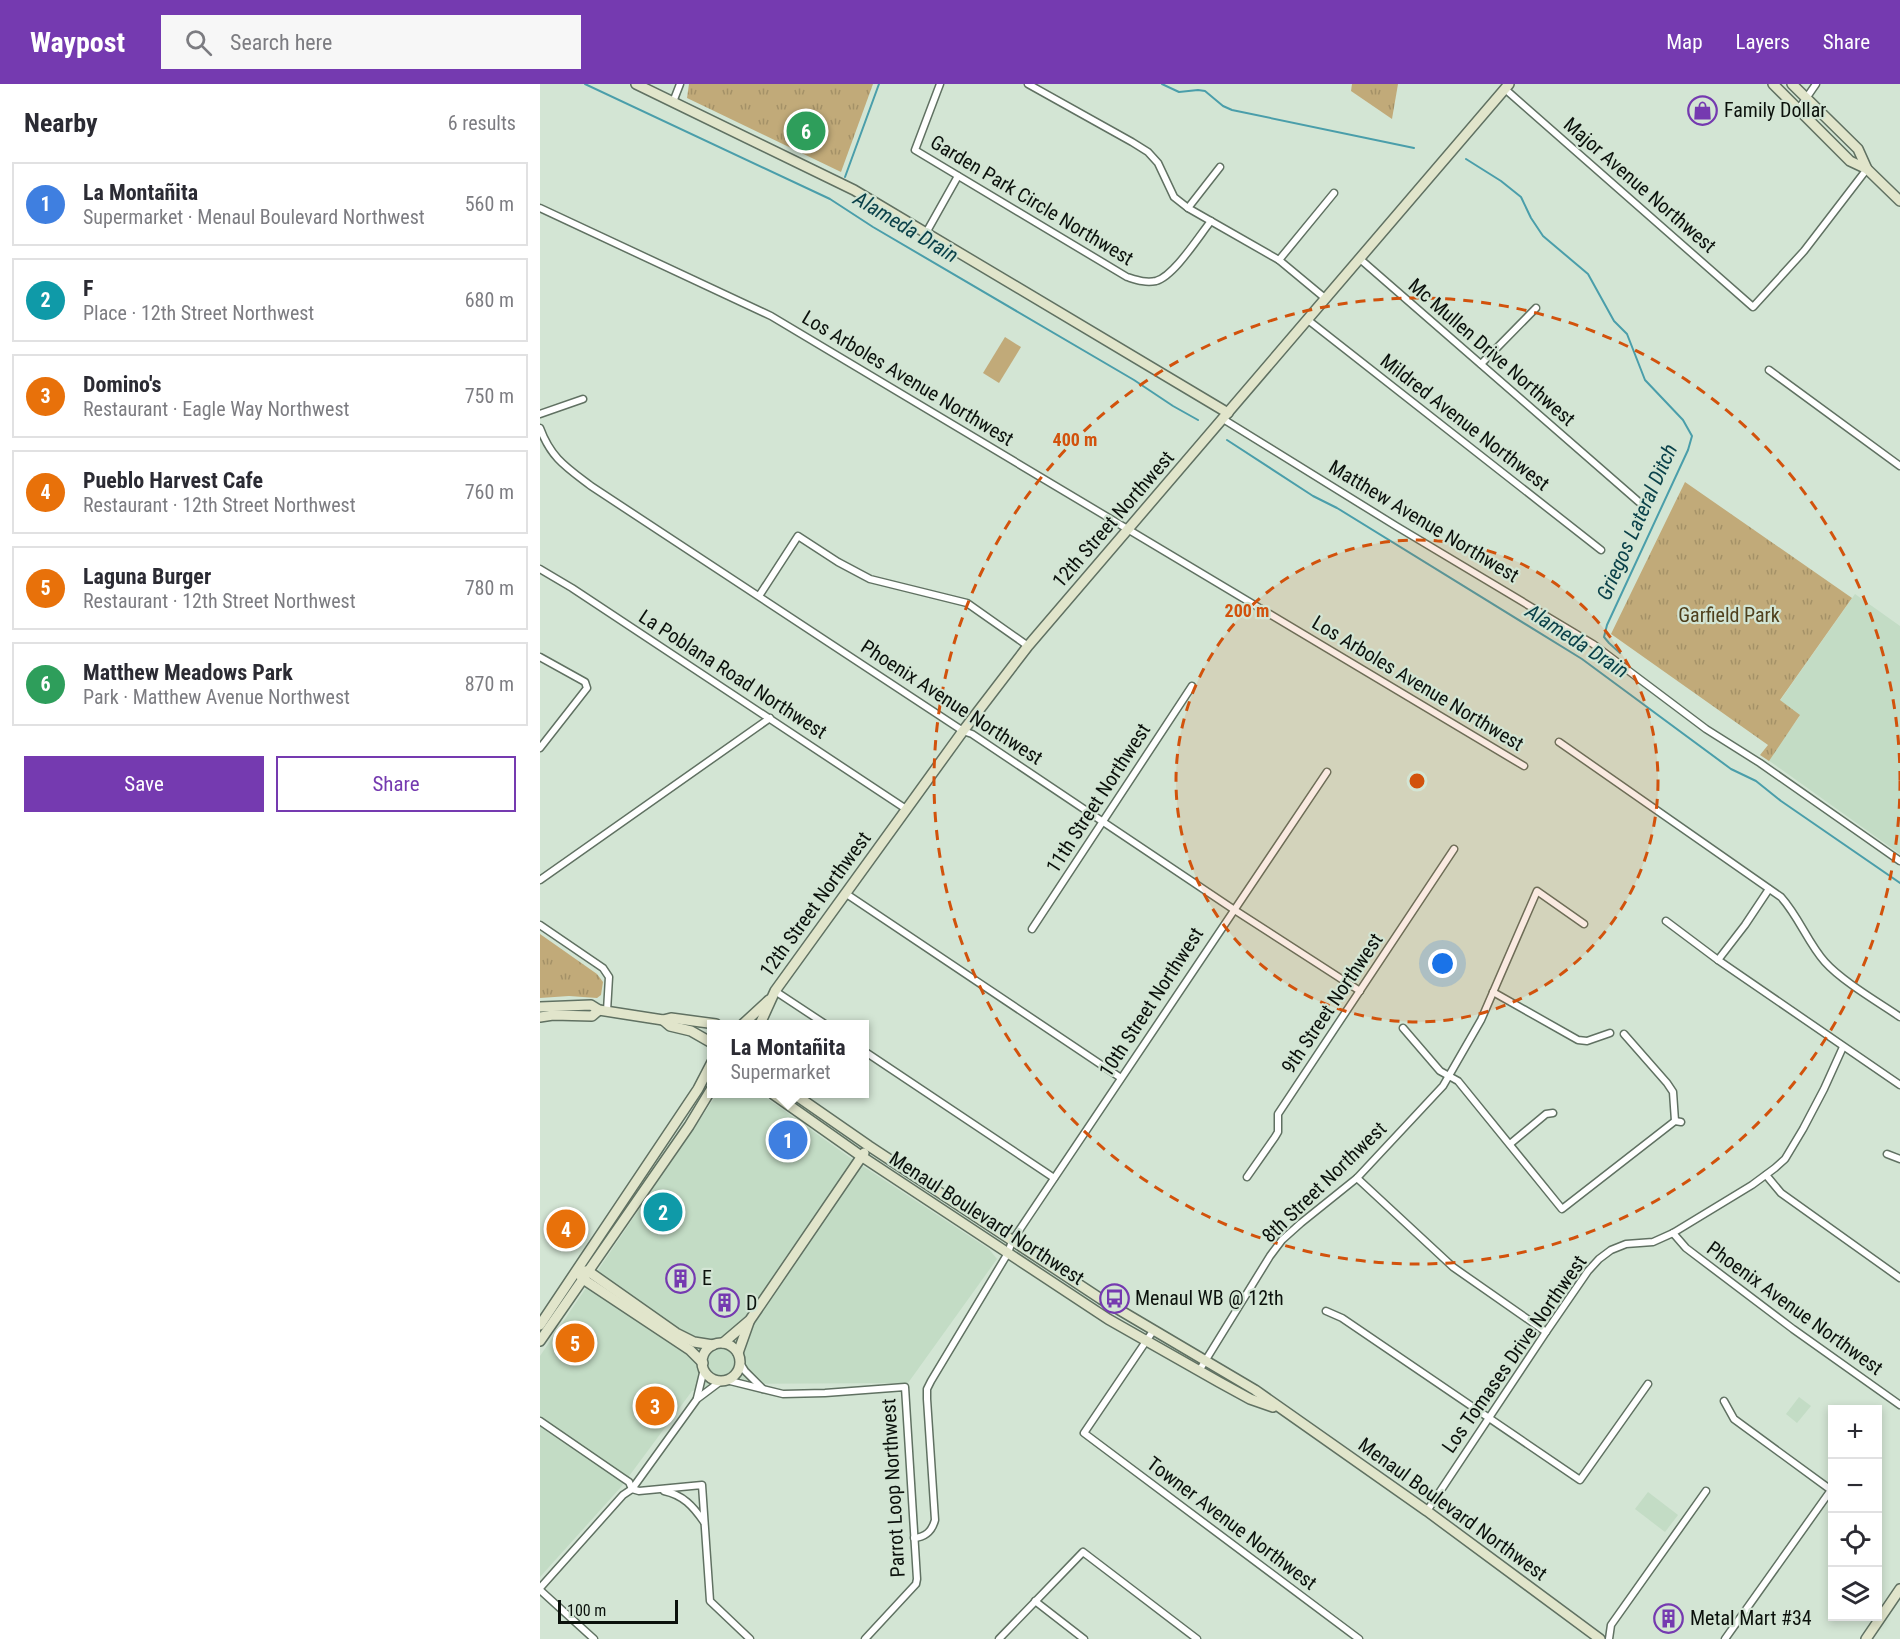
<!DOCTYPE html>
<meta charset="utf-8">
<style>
:root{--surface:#fff;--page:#f7f7f7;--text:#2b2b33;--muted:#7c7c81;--line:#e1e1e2;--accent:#753ab0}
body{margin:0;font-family:"Roboto Condensed",sans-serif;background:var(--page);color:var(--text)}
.controls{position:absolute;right:18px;bottom:18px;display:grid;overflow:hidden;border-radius:0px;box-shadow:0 3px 9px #0003}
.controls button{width:54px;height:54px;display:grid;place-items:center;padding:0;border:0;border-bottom:2px solid var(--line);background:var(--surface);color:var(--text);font:30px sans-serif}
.scale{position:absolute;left:18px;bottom:15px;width:120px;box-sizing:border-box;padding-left:6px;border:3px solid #0b110c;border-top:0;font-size:16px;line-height:21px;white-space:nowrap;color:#0b110c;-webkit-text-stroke:4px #d3e5d4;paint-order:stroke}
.you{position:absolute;left:903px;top:880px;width:21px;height:21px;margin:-15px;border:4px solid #fff;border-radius:50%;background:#1a73e8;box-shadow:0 0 0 9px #1a73e833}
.badge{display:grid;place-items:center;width:39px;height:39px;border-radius:50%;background:var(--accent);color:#fff;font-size:20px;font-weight:700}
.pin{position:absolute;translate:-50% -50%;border:3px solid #fff;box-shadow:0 2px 6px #0006}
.popup{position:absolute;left:167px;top:936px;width:162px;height:78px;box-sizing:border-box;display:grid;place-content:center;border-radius:0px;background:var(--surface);filter:drop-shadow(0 2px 4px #0005);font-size:20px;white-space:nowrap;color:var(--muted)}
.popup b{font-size:22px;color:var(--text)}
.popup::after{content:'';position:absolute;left:50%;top:100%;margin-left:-12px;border:12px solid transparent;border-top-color:var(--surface)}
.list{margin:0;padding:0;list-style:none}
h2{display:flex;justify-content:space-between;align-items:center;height:78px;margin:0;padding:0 24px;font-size:26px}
h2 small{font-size:20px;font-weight:400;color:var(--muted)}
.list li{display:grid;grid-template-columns:39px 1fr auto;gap:18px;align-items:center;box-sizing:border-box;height:84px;margin:0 12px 12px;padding:0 12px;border:2px solid var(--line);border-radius:0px}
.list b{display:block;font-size:22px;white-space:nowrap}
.list p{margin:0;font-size:20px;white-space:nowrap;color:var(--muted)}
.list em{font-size:20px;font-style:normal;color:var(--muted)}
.actions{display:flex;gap:12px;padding:18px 24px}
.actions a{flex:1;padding:14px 0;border:2px solid var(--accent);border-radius:0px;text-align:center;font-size:21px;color:var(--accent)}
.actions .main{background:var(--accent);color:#fff}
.icon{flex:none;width:33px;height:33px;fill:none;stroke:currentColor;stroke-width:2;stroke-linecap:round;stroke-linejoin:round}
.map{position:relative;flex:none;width:1360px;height:1555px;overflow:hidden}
header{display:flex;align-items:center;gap:36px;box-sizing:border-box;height:84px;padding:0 30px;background:var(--accent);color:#fff}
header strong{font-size:28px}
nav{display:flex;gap:33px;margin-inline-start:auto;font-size:21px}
.search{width:420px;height:54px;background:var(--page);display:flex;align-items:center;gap:15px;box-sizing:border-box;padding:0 21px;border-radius:0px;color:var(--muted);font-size:22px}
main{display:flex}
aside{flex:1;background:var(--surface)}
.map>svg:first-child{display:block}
.built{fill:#c3dcc5}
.grass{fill:url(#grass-tufts)}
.pitch{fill:#c1aa79}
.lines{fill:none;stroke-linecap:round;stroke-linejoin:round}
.stream{stroke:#4a9eaa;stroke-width:2}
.street-casing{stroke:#607162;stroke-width:9}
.secondary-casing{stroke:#607162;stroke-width:12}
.street{stroke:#fff;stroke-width:6}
.secondary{stroke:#e1e5cb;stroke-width:9}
.ring{fill:none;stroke:#d2520c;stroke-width:3;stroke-dasharray:10 8}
.labels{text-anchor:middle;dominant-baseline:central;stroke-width:4.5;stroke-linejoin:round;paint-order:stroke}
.poi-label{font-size:20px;fill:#0b110c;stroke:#d3e5d4;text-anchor:start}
.street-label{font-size:20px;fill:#0b110c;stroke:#d3e5d4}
.park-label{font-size:20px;fill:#4f401d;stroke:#d3e5d4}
.water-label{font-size:21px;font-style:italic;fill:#0b424a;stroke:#d3e5d4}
.centre{fill:#d2520c;stroke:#d3e5d4;stroke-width:3}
.ring-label{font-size:18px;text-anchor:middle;font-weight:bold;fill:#d2520c;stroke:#d3e5d4;stroke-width:4.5;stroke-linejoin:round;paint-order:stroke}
</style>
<header>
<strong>Waypost</strong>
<div class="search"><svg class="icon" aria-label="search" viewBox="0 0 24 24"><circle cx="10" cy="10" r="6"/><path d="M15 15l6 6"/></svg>Search here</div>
<nav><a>Map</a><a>Layers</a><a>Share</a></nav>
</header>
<main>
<aside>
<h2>Nearby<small>6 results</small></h2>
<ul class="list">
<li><span class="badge" style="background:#3f7fe0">1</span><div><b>La Montañita</b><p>Supermarket · Menaul Boulevard Northwest</p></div><em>560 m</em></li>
<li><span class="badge" style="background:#0f9aa8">2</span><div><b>F</b><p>Place · 12th Street Northwest</p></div><em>680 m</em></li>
<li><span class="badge" style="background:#e8710a">3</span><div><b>Domino's</b><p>Restaurant · Eagle Way Northwest</p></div><em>750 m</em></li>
<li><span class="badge" style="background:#e8710a">4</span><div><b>Pueblo Harvest Cafe</b><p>Restaurant · 12th Street Northwest</p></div><em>760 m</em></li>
<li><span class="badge" style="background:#e8710a">5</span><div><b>Laguna Burger</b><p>Restaurant · 12th Street Northwest</p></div><em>780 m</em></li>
<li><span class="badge" style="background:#2e9e5b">6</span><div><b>Matthew Meadows Park</b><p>Park · Matthew Avenue Northwest</p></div><em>870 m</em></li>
</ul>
<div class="actions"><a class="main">Save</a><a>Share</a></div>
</aside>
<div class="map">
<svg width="1360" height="1555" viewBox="0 0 1360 1555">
<defs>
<pattern id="grass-tufts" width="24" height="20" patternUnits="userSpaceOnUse" patternTransform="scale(1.5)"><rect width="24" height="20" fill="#c1aa79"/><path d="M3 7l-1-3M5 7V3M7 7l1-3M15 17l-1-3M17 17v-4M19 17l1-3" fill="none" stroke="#a49167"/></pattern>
</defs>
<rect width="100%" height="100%" fill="#d3e5d4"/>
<g class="built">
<path d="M1315 510 1360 542V770L1228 676 1259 633 1239 618Z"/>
<path d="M177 1010H221L309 1073 449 1165 457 1175 368 1299 184 1300 152 1307 81 1403 0 1493V1272Z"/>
<path d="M1259 1313 1271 1322 1257 1339 1246 1330Z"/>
<path d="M1108 1408 1138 1431 1125 1448 1095 1425Z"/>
</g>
<g class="grass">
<path d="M149 0H333L301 88 147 14Z"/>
<path d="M812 0H858L852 35 811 7Z"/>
<path d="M1145 398 1312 514 1240 616 1260 631 1229 677 1220 671 1228 661 1071 550Z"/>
<path d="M0 850 57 890 63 898 61 911 57 914 29 912 0 914Z"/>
</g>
<path class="pitch" d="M465 253 481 263 459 299 443 289Z"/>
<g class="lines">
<g class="stream">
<path d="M45 0 290 115 333 143 594 296 633 322 658 336"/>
<path d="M622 0 639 8 658 6 665 7 683 22 692 26 874 64"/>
<path d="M926 75 961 97 981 113 991 134 1003 152 1048 190 1074 237 1087 250 1105 296 1143 336 1152 352 1148 366 1067 541 1064 553 1069 559 1080 569"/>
<path d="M305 93 339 0"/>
<path d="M687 356 773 412 797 424 1042 575 1191 685 1216 697 1241 717 1360 799"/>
</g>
<defs>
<g id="street">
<path d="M400 0 375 66 587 193C597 196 605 199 616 197 634 192 659 152 671 137"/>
<path d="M488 0 592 58 608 68 618 79 634 113 648 124 739 176 786 215"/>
<path d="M965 5 1213 223 1264 167 1327 85"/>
<path d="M133 18 140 0"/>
<path d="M1258 26 1276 0"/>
<path d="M0 124 231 232 984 682"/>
<path d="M648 124 680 83"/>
<path d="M386 149 418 92"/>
<path d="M820 175 1099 418"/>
<path d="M739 176 794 109"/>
<path d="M768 236 1061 466"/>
<path d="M941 280 996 224"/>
<path d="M1229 286 1360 382"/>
<path d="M0 330 43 315"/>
<path d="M683 335 856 442 1053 560 1166 645 1220 679 1360 777"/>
<path d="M0 344C11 374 26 383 51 402L423 647 432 650 693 825 820 907"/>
<path d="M0 485 32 504 366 725"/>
<path d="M219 512 258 452 298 478 330 495 427 519 488 562"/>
<path d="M0 573 45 598 47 604 0 664"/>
<path d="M1019 658 1241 813C1259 833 1268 859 1285 878 1302 897 1338 918 1360 933"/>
<path d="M0 796 230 634"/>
<path d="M305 809 581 994"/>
<path d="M1126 837 1178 876 1360 1001"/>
<path d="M0 841 63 884 69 893 67 927"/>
<path d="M492 845 652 602"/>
<path d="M1178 876 1205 841 1229 805"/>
<path d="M235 907 285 940"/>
<path d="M953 908 1038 956 1047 957 1070 949"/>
<path d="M863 944 900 987 918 997 1022 1125 1135 1037 1141 1038"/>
<path d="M1084 950 1127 999 1133 1008 1135 1037"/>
<path d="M324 967 514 1094"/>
<path d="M970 1060 1006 1030 1013 1029"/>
<path d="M1347 1070 1360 1075"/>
<path d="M1226 1091 1241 1109 1360 1194"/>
<path d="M707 1093 735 1053 738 1048V1030L914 765"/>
<path d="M817 1094 913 1183 1006 1248"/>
<path d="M1133 1149 1146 1164 1253 1245 1360 1321"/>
<path d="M786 1227 802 1234 1040 1396 1108 1300"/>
<path d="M613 1247 544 1349 819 1555"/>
<path d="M200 1279 205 1287 223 1305"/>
<path d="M659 1287 730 1172 742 1156 761 1139 817 1094 903 1002 941 936 997 807 1044 840"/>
<path d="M186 1296 243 1310 285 1309 365 1303 377 1495 376 1500 325 1555"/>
<path d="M157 1314 164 1285"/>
<path d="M1184 1317 1194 1335 1291 1406 1185 1555"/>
<path d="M0 1337 83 1394 89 1398 92 1405 99 1407 162 1401 170 1517 210 1555"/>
<path d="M124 1407C143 1411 153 1422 164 1438"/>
<path d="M887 1427 1006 1248 1048 1187 1059 1175 1071 1166 1086 1160 1113 1158 1133 1149 1212 1101 1235 1084 1245 1075 1263 1045 1284 1005 1303 963"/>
<path d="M374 1454C386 1453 392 1447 395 1436L387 1315V1305L391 1297 468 1169 472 1157 787 688"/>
<path d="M0 1504 83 1411 92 1405 157 1315 181 1297"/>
<path d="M0 1506 54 1555"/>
<path d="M495 1517 544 1555"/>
<path d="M459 1555 543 1468 657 1555"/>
<path d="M1069 1555 1071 1541 1166 1407"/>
</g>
<g id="secondary">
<path d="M96 0 314 106 688 329"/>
<path d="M1233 0 1310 77 1327 85 1360 117"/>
<path d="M1252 0 1318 65 1327 85"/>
<path d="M0 923 51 921 59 926 78 929 123 936 131 934 176 940"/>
<path d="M0 933 13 931 52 932 59 926"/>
<path d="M123 936 130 942 151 947 172 959"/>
<path d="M203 940 229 916"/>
<path d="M220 940 235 907 423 647 488 562 969 0"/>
<path d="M233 1010 321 1072 568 1235 679 1298 710 1315 733 1323"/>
<path d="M254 1010 329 1062 561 1215 715 1306 887 1427 1060 1555"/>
<path d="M42 1187H48L136 1249 154 1258 173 1261"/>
<path d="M40 1191 43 1195 150 1266 163 1279"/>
<path d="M0 1241 158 1005 172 978"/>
<path d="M0 1257 149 1042 172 1004"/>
<path d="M183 1259 210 1236 324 1069"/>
<circle cx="181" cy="1278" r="19"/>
<path d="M198 1269 209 1238"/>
<path d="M1326 1555 1360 1505"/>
</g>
</defs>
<use href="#street" class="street-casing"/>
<use href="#secondary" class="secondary-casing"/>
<use href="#street" class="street"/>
<use href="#secondary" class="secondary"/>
</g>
<circle cx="877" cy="697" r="241" fill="#d2520c" fill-opacity=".12"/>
<g class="ring">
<circle cx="877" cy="697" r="241"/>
<circle cx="877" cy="697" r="483"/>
</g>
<defs>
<symbol id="shop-ring" viewBox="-11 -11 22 22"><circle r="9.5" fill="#d3e5d4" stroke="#753ab0" stroke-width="1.5"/><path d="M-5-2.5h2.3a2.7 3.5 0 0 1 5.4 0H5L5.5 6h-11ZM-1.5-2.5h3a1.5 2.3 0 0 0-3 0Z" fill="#753ab0"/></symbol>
<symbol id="building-ring" viewBox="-11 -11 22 22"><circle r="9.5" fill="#d3e5d4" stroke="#753ab0" stroke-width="1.5"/><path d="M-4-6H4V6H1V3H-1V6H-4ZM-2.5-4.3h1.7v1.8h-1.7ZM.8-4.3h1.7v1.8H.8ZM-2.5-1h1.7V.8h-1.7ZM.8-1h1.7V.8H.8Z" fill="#753ab0"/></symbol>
<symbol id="bus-ring" viewBox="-11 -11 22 22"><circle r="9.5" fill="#d3e5d4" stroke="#753ab0" stroke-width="1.5"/><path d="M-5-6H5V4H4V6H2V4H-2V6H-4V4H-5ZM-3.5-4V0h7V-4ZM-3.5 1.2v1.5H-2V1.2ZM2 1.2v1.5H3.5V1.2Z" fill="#753ab0"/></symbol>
</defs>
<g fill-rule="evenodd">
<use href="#shop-ring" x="1146" y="10" width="33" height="33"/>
<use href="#building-ring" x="124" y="1178" width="33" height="33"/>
<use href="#bus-ring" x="558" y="1198" width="33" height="33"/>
<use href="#building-ring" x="168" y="1202" width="33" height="33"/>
<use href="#building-ring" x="1112" y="1518" width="33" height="33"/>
</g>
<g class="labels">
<g class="poi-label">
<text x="1184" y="26">Family Dollar</text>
<text x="162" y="1194">E</text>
<text x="595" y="1214">Menaul WB @ 12th</text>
<text x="206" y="1219">D</text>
<text x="1150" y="1534">Metal Mart #34</text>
</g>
<g class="street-label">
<text transform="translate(1100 101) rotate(41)">Major Avenue Northwest</text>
<text transform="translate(492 116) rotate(31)">Garden Park Circle Northwest</text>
<text transform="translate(952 268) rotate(41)">Mc Mullen Drive Northwest</text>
<text transform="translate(368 294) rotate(31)">Los Arboles Avenue Northwest</text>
<text transform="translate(925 338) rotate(38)">Mildred Avenue Northwest</text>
<text transform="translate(573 435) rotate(-49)">12th Street Northwest</text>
<text transform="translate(884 437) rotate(31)">Matthew Avenue Northwest</text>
<text transform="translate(193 590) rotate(33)">La Poblana Road Northwest</text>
<text transform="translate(878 599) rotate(31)">Los Arboles Avenue Northwest</text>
<text transform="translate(412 618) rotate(33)">Phoenix Avenue Northwest</text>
<text transform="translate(558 714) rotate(-57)">11th Street Northwest</text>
<text transform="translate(275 820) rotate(-54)">12th Street Northwest</text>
<text transform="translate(611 918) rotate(-57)">10th Street Northwest</text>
<text transform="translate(792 919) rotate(-56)">9th Street Northwest</text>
<text transform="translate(784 1098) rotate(-44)">8th Street Northwest</text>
<text transform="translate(447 1134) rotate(33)">Menaul Boulevard Northwest</text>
<text transform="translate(1255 1224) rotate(36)">Phoenix Avenue Northwest</text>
<text transform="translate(974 1270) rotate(-55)">Los Tomases Drive Northwest</text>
<text transform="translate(353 1404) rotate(-93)">Parrot Loop Northwest</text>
<text transform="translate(913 1425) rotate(36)">Menaul Boulevard Northwest</text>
<text transform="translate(692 1439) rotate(37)">Towner Avenue Northwest</text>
</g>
<g class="park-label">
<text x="1189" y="531">Garfield Park</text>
</g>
<g class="water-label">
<text transform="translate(366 143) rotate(31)">Alameda Drain</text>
<text transform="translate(1097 438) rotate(-66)">Griegos Lateral Ditch</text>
<text transform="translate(1037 557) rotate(33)">Alameda Drain</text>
</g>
</g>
<circle cx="877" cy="697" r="9" class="centre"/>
<g class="ring-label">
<text x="535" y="362">400 m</text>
<text x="707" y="533">200 m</text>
</g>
</svg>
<div class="controls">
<button>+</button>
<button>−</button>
<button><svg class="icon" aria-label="locate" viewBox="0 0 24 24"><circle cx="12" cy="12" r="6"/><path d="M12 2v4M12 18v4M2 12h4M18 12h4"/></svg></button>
<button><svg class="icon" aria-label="layers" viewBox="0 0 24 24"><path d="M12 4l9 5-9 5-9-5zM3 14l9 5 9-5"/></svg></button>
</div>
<div class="scale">100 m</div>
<div class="you"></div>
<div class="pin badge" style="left:248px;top:1056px;background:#3f7fe0">1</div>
<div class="popup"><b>La Montañita</b>Supermarket</div>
<div class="pin badge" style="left:123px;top:1128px;background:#0f9aa8">2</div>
<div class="pin badge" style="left:115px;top:1322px;background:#e8710a">3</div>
<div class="pin badge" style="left:26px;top:1145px;background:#e8710a">4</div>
<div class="pin badge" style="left:35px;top:1259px;background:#e8710a">5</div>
<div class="pin badge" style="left:266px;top:47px;background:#2e9e5b">6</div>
</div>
</main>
